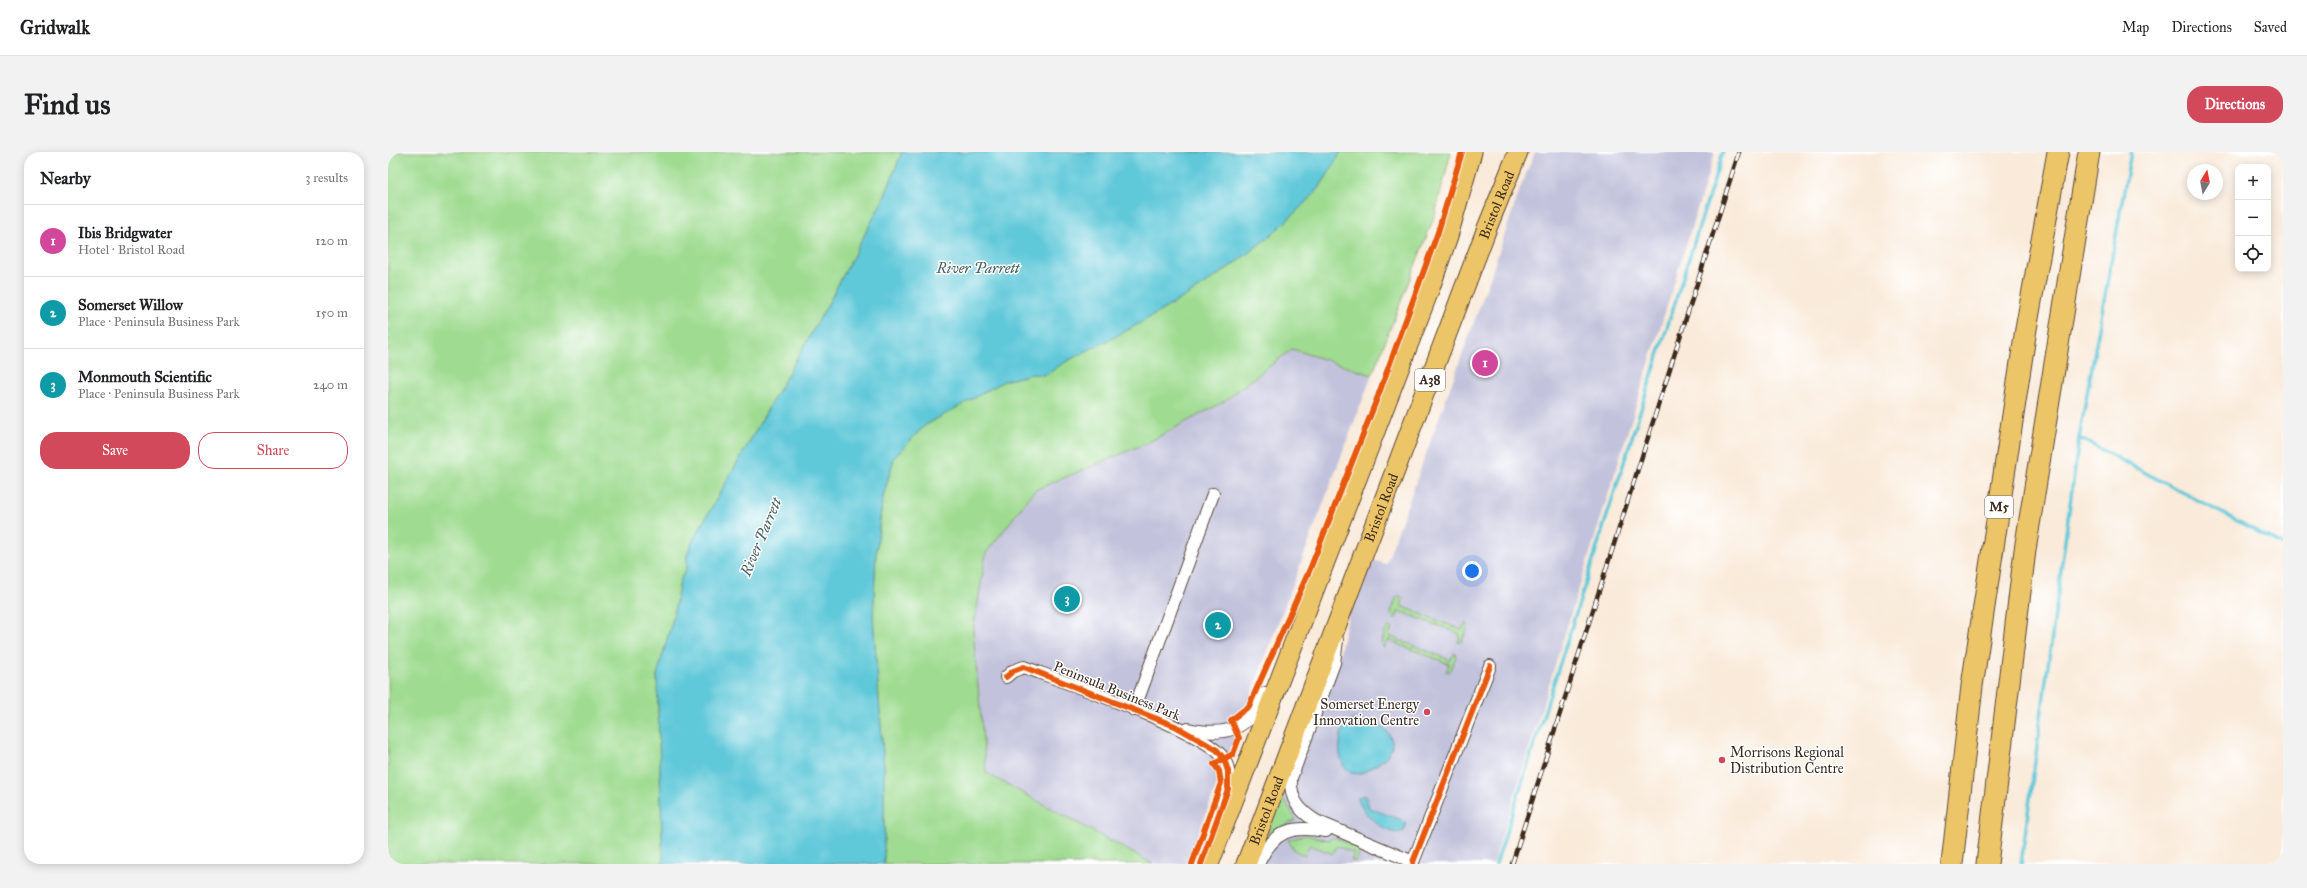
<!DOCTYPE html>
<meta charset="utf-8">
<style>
:root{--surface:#fff;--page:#f2f2f2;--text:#202124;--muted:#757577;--line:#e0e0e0;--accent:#d1495b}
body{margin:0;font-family:"IM FELL Great Primer",serif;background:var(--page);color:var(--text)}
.controls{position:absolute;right:12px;top:12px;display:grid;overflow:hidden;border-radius:8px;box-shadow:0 2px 10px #0003}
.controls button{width:36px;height:36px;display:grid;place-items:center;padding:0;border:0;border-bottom:1px solid var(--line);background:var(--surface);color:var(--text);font:20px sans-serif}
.compass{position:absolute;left:1799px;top:12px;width:36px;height:36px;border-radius:50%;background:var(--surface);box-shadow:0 2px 10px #0003;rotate:10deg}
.you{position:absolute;left:1084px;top:419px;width:14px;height:14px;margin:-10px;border:3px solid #fff;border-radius:50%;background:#1a73e8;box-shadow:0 0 0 6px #1a73e833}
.badge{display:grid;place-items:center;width:26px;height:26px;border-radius:50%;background:var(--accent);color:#fff;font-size:13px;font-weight:700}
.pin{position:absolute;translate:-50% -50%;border:2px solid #fff;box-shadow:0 1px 4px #0006}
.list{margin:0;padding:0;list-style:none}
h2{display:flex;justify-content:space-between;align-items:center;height:52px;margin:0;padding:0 16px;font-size:17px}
h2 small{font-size:13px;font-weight:400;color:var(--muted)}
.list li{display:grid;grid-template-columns:26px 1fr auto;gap:12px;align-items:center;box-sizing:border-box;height:72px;padding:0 16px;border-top:1px solid var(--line)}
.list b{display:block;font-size:15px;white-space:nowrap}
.list p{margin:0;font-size:13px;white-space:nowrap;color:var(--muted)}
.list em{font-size:13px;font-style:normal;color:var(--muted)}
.actions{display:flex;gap:8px;padding:12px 16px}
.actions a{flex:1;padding:9px 0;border:1px solid var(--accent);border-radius:16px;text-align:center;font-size:14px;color:var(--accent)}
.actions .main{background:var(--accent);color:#fff}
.icon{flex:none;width:22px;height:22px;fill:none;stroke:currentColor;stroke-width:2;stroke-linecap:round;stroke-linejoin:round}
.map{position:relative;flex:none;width:1895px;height:712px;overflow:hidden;border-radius:16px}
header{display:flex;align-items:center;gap:24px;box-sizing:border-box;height:56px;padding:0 20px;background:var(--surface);border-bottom:1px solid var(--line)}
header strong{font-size:19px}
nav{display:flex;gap:22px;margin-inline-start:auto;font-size:14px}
.intro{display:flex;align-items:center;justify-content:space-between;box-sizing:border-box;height:96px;padding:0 24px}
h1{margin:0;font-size:28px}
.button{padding:10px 18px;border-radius:16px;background:var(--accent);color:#fff;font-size:14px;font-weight:700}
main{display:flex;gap:24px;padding:0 24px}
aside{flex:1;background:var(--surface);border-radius:16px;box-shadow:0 2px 10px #0003}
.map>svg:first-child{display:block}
.industrial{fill:#c2c2dc}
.grass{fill:#9fdb90;stroke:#6d8257}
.garden{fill:url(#garden-furrows);stroke:#6d8257}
.water{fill:#5ec8d9;stroke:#4c797c}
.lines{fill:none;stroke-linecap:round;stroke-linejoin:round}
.stream{stroke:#5ec8d9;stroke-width:3.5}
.street-casing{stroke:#58473a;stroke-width:14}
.primary-casing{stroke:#58473a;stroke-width:21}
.highway-casing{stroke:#58473a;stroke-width:23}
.street{stroke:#fff;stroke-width:12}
.primary{stroke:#edc569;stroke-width:19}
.highway{stroke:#edc569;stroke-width:21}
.rail-casing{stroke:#3b2a1e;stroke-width:4.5}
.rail{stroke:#fff;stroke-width:3;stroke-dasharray:9;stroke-linecap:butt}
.cycleway-casing{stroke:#fff;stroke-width:8}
.cycleway{stroke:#e8590c;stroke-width:6}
.poi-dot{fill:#d1495b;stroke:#fff;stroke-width:1.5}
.labels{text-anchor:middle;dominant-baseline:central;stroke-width:3;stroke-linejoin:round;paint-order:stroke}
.shield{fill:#fff;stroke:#766a62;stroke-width:1}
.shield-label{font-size:13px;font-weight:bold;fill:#3b2a1e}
.street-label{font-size:14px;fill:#3b2a1e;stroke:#fff}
.poi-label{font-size:14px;fill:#3b2a1e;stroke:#fff;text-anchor:end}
.water-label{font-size:15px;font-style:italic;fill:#47615f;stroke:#fff}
</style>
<header>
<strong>Gridwalk</strong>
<nav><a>Map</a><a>Directions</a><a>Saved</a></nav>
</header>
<div class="intro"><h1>Find us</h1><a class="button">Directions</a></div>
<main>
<aside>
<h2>Nearby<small>3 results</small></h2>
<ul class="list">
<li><span class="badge" style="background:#d1479c">1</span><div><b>Ibis Bridgwater</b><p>Hotel · Bristol Road</p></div><em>120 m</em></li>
<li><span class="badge" style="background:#0f9aa8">2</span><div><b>Somerset Willow</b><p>Place · Peninsula Business Park</p></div><em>150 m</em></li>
<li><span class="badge" style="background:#0f9aa8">3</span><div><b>Monmouth Scientific</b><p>Place · Peninsula Business Park</p></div><em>240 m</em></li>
</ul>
<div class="actions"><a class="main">Save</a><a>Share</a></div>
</aside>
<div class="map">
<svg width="1895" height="712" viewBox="0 0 1895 712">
<defs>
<pattern id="garden-furrows" width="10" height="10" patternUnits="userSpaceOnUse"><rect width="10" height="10" fill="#9fdb90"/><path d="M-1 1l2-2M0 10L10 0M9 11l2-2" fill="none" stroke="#8abc7c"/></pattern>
</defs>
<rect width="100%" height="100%" fill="#fff"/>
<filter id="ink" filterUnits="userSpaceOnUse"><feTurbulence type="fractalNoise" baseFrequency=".025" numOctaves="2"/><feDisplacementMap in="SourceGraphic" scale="8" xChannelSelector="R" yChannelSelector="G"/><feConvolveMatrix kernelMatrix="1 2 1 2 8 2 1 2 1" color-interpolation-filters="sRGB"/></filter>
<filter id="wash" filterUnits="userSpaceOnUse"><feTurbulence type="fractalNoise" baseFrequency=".012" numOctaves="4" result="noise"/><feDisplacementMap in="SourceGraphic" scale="16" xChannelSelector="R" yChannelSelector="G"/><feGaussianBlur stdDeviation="0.9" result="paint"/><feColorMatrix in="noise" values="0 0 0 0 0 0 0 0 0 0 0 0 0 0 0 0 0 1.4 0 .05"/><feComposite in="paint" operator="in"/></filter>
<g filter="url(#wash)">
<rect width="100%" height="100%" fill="#f9ead9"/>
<g class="industrial">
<path d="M1147 0H1327L1105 712H875L887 680 898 639 950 509 962 457 981 407 998 412 1102 126 1132 37Z"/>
<path d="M904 197 984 223 799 712H765L598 621 585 480 598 401 647 338 759 291 835 250Z"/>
</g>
<g class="grass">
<path d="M0 0H514L496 46 440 152 304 390 299 404V415L292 429 284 470 269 523 275 712H0Z"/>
<path d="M953 0H1063L1047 63 984 223 904 197 835 250 759 291 647 338 598 401 585 480 598 621 765 712H496V616L485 465 488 403 494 349 506 306 536 274 616 229 644 222 658 223C683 204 708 195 734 181 803 143 874 99 927 40 937 29 945 13 953 0Z"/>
<path d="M894 644 908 668 880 682 879 681Z"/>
<path d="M918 683 941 688 944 685 966 694 971 698 970 706 967 709H963L966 701 948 694 945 702 921 693 917 704 906 698 900 688Z"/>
</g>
<g class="garden">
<path d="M1011 444 1016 446 1013 454 1074 478 1077 470 1079 471 1080 475 1074 489 1070 491 1072 482 1011 459 1008 466H1005L1003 461 1008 446Z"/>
<path d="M1001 475 1004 476 1001 484 1062 508 1067 500 1068 505 1062 519 1058 520 1061 512 1000 488 996 496 995 495C993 490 996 478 1001 475Z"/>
</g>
<g class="water">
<path d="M514 0H953C945 13 937 29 927 40 874 99 803 143 734 181 707 196 683 204 658 223L644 222 616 229 536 274 506 306 494 349 488 403 485 465 496 616V712H275L269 523 284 470 292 429 299 415V404L304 390 440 152 496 46Z"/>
<path d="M967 567 974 569 984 576 995 575C1012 591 1003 604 986 614 982 616 978 620 973 621 955 626 950 603 952 591 953 579 955 572 967 567Z"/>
<path d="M977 643 981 656 1014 668 1018 672 1016 679C1002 688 970 659 970 645Z"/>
</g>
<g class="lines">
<g class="stream">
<path d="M1691 286 1895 393"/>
<path d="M1108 712 1335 0"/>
<path d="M1633 712 1691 286 1743 0"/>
</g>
</g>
</g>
<g filter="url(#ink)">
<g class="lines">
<defs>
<g id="street">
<path d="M949 488 946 511 903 626C902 647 910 658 928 669L1025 710V712"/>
<path d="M618 525 625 519 636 515C673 529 820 579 836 607 844 621 840 637 835 651"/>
<path d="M746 558 825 342"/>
<path d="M800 577C838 585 861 578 877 541"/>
<path d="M1025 710 1102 514"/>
<path d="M870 712C886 678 903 673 938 679"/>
</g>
<g id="primary">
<path d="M821 712 1042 136 1060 84 1084 0"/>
<path id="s1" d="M858 712 1099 76 1130 0"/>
</g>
<g id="highway">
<path d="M1564 712 1584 534 1638 177 1670 0"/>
<path d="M1599 712 1637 398 1701 0"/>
</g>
</defs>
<use href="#street" class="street-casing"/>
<use href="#primary" class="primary-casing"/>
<use href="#highway" class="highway-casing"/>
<use href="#street" class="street"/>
<use href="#primary" class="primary"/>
<use href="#highway" class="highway"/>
<defs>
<path id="rail" d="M1124 712 1351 0"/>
</defs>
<use href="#rail" class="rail-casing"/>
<use href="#rail" class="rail"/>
<defs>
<g id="cycleway">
<path d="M618 525 625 519 636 515 787 574 829 598 836 607 840 619V637L813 712"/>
<path d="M1025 710 1102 514"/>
<path d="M804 712 833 631 831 619 826 612 845 602 851 586 843 568 861 554 922 417 990 244 1050 80 1074 0"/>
</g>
</defs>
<use href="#cycleway" class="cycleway-casing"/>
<use href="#cycleway" class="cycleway"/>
</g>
</g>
<g class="poi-dot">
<circle cx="1039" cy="560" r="4"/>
<circle cx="1334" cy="608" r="4"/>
</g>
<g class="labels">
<g class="shield">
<rect x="1027" y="217" width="30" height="22" rx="3"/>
<rect x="1597" y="344" width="28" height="22" rx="3"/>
</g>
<g class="shield-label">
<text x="1042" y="228">A38</text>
<text x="1611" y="355">M5</text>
</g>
<g class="street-label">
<text stroke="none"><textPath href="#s1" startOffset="705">Bristol Road</textPath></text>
<text stroke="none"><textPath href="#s1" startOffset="381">Bristol Road</textPath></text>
<text transform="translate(729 539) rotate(22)">Peninsula Business Park</text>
<text stroke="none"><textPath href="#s1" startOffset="57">Bristol Road</textPath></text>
</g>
<g class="poi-label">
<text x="1031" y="552">Somerset Energy<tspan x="1031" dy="16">Innovation Centre</tspan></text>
<text x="1342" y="600" text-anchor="start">Morrisons Regional<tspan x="1342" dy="16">Distribution Centre</tspan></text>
</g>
<g class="water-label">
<text x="590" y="116">River Parrett</text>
<text transform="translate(373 385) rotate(-67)">River Parrett</text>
</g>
</g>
</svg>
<div class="controls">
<button>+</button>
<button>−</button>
<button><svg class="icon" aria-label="locate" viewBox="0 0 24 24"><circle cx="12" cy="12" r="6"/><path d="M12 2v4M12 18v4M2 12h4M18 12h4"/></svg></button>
</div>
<svg class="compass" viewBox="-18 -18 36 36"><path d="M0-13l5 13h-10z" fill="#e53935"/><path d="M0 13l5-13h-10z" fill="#757577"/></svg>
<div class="you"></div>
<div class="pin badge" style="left:1097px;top:211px;background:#d1479c">1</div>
<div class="pin badge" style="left:830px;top:473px;background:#0f9aa8">2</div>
<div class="pin badge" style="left:679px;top:447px;background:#0f9aa8">3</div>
</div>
</main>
